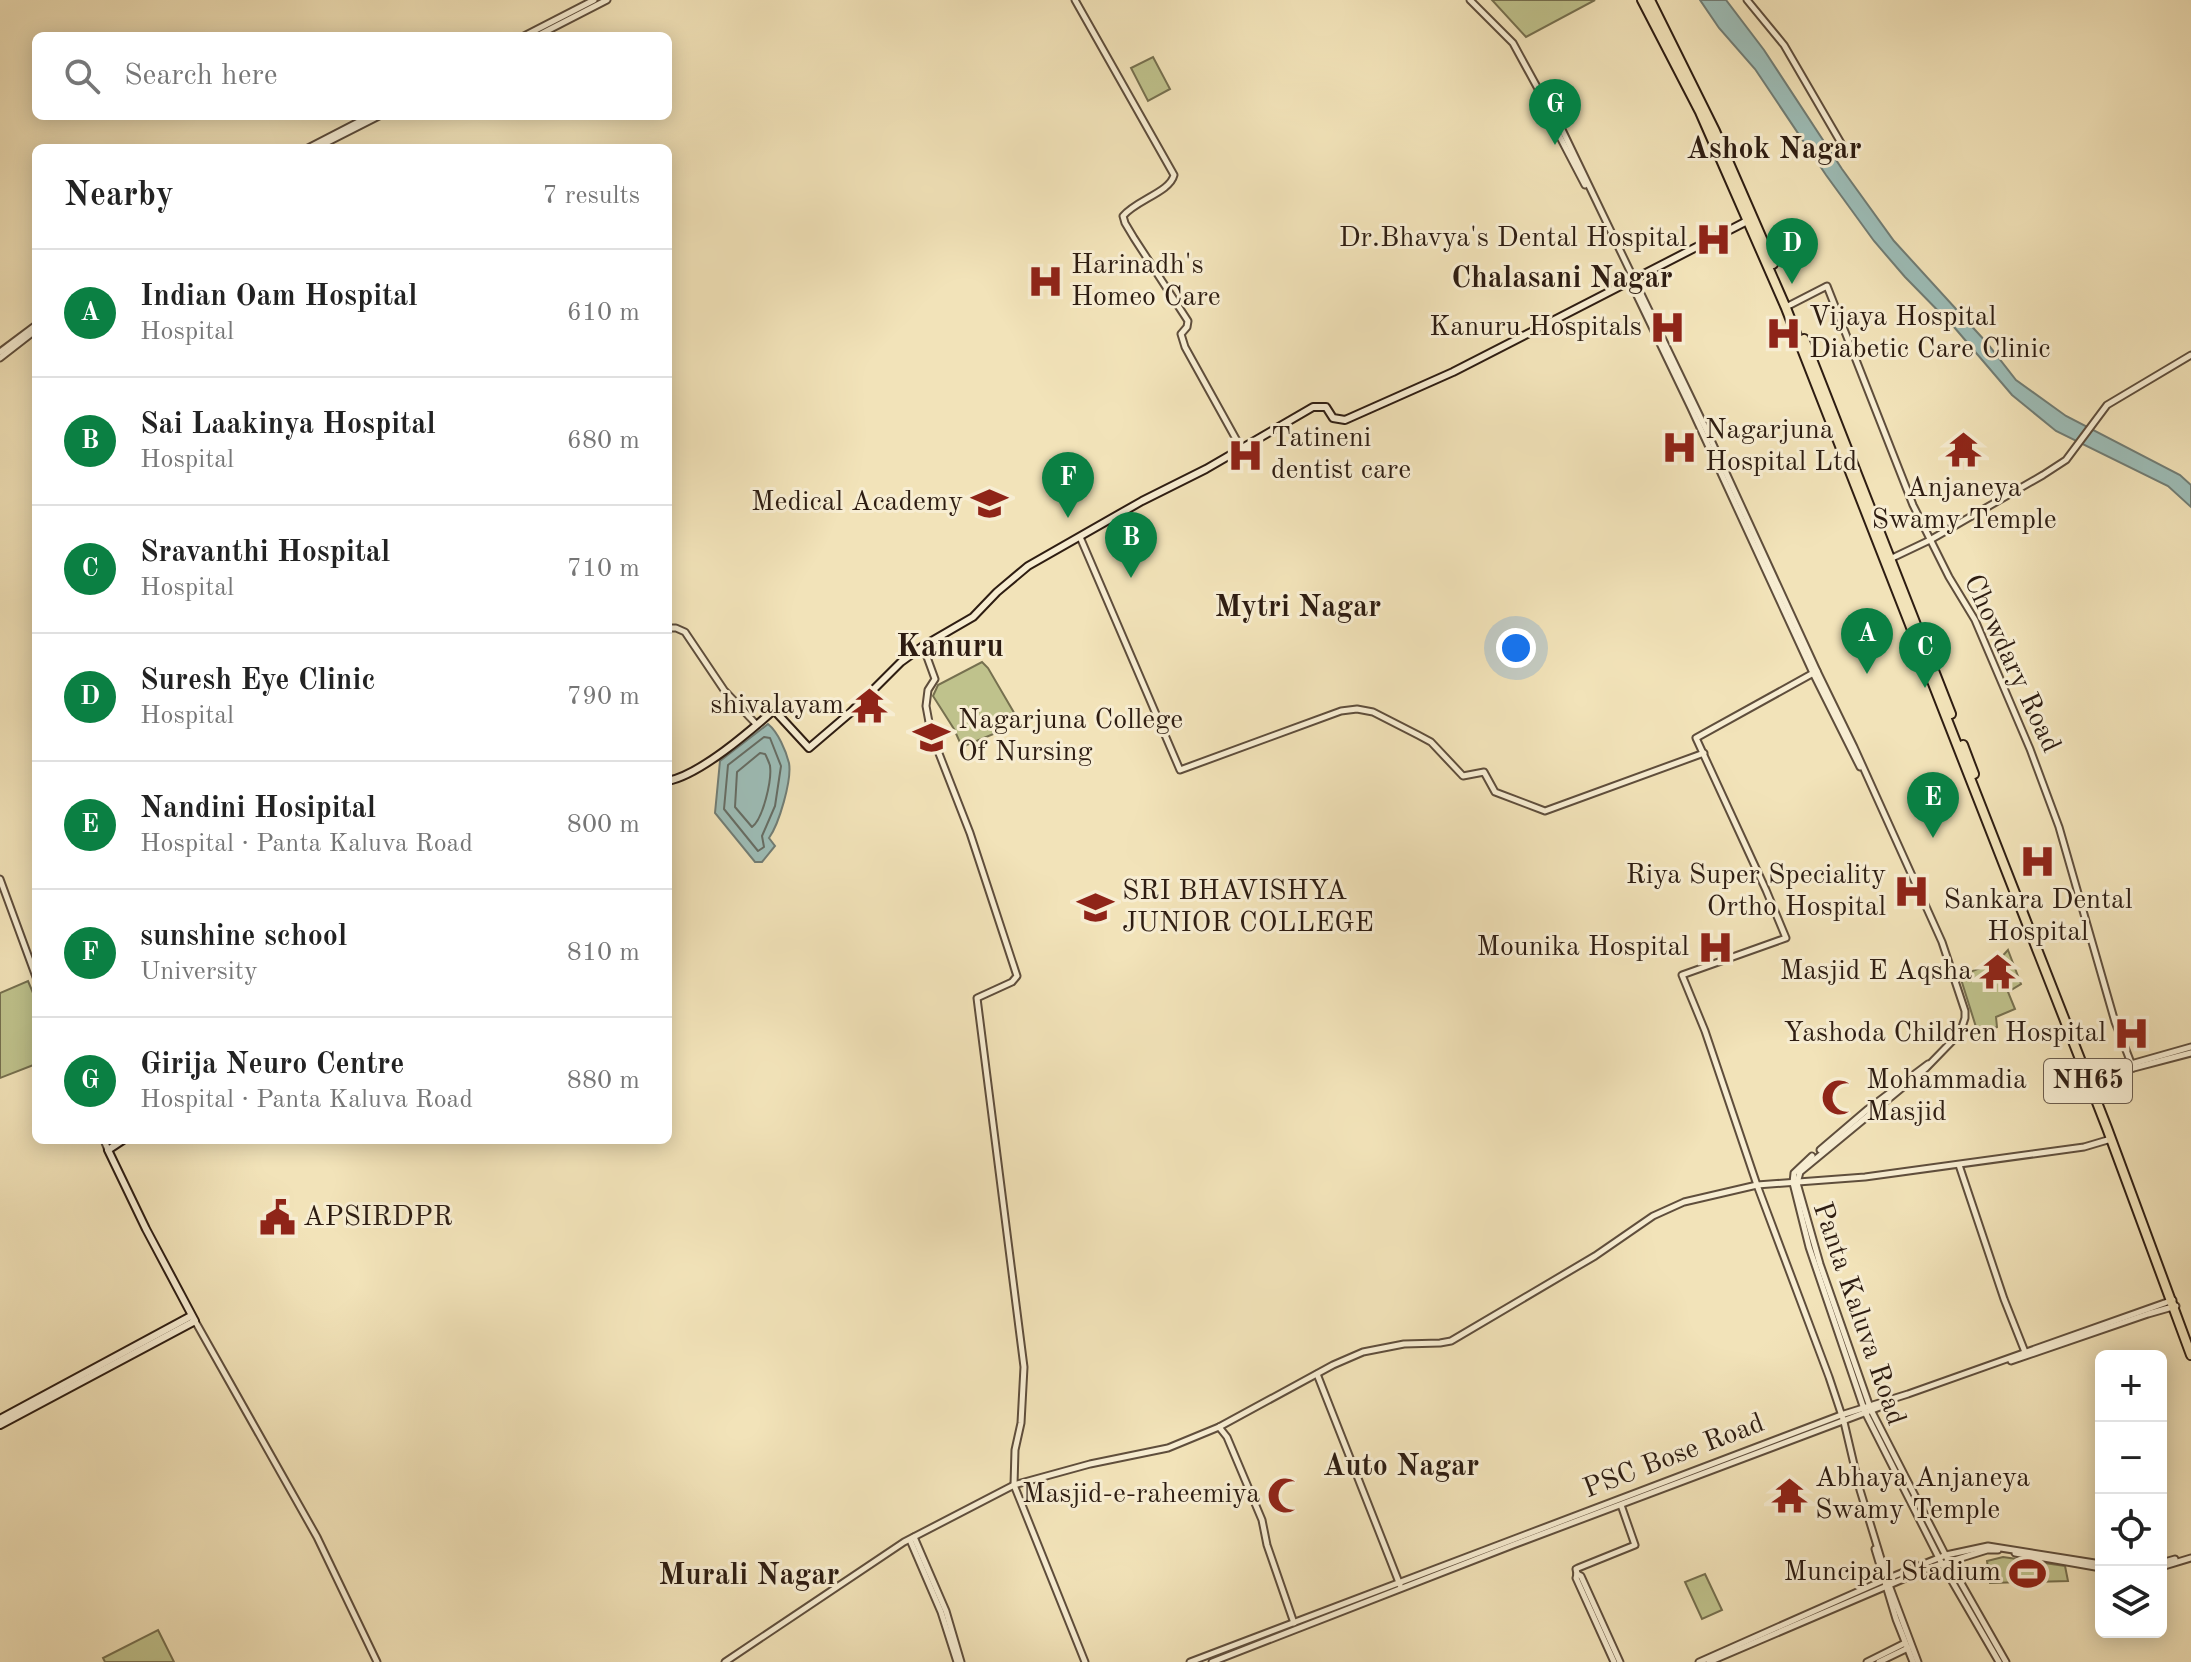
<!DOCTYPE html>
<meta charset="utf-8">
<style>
:root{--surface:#fff;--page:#f6f6f6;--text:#222;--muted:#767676;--line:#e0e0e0;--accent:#0b8043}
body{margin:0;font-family:"Old Standard TT",serif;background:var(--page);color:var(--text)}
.controls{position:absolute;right:24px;bottom:24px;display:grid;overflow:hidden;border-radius:12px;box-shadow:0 4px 20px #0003}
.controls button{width:72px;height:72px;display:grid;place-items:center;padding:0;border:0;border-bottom:2px solid var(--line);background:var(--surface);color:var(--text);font:40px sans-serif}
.you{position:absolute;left:1516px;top:648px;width:28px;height:28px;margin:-20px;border:6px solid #fff;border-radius:50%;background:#1a73e8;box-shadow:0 0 0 12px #1a73e833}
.badge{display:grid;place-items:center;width:52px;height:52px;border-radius:50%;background:var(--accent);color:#fff;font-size:26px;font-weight:700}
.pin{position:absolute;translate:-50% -66px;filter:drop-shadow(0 2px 4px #0008)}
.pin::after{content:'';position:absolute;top:42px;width:28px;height:24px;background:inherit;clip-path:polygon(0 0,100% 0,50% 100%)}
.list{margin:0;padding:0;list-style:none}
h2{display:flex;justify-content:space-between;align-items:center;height:104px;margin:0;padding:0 32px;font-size:34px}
h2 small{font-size:26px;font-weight:400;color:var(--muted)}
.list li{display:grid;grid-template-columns:52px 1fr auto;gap:24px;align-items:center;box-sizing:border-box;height:128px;padding:0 32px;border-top:2px solid var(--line)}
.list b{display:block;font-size:30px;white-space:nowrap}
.list p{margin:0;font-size:26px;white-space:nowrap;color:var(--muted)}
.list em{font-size:26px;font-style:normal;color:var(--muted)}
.icon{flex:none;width:44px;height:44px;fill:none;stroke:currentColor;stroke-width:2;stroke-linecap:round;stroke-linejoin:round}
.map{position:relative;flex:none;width:2191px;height:1662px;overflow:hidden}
.search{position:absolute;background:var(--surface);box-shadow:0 4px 20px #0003;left:32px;top:32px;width:640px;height:88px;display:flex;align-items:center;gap:20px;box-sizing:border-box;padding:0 28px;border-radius:12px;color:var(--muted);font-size:30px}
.panel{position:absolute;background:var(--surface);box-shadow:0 4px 20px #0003;left:32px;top:144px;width:640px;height:1000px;border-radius:12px}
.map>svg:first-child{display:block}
.green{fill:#bfc28c;stroke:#76704f;stroke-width:2}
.water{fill:#9dbdb7;stroke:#717d75;stroke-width:2}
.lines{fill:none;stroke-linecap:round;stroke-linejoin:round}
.shore{stroke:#666d64;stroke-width:2}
.tertiary-casing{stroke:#5f4e3c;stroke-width:9}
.secondary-casing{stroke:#2e1d12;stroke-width:10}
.trunk-casing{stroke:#2e1d12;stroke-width:12}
.tertiary{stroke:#f7edd2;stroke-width:5}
.secondary{stroke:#f7edd2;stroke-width:6}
.trunk{stroke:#f2e3b9;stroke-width:8}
.labels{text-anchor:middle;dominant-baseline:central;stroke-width:6;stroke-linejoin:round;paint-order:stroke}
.shield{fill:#f7edd2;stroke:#6a5b4c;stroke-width:2}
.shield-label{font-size:26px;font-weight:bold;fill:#2e1d12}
.poi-label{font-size:28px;fill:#2e1d12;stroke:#f7edd2;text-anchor:end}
.street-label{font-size:28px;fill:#2e1d12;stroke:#f7edd2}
.neighbourhood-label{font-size:30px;font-weight:bold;fill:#2e1d12;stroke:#f7edd2}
.quarter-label{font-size:32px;font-weight:bold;fill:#2e1d12;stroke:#f7edd2}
</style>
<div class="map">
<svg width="2191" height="1662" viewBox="0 0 2191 1662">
<rect width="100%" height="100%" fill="#f2e3b9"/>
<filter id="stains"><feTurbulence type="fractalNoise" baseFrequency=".0025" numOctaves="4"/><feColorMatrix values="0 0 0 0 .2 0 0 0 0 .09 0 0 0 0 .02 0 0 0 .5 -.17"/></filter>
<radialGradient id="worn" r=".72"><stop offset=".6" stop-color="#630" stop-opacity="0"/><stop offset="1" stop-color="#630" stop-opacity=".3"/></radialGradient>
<g class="green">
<path d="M1492 0H1595L1526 37Z"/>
<path d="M1153 57 1170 89 1148 101 1131 68Z"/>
<path d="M982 662 988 668 1020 723 962 747 954 729 933 696 938 685Z"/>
<path d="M2008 950 2021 984 2008 992 2015 1009 1996 1017 1997 1027 1981 1033 1976 1027 1960 976 1998 961Z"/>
<path d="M28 981 36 1000V1064L0 1078V993Z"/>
<path d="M2003 1557 2065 1566 2068 1581 1990 1583 1987 1561Z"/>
<path d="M1705 1574 1722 1610 1702 1619 1685 1582Z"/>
<path d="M158 1630 174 1662H105L103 1658Z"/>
</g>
<g class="water">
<path d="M1700 0H1726L1764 50 1842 169 1894 241 1987 343 2016 380 2066 416 2180 475 2191 485V507L2168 486 2056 431 2012 395 1954 327 1905 277 1874 241 1826 175 1755 69 1719 28Z"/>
<path d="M768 724C778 732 786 751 789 763 792 780 779 824 769 838L775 846 762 862H755L715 813 720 761Z"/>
</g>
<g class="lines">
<g class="shore">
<path d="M764 737 770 738 781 766 775 806 762 836 764 847 758 851 724 809 728 765Z"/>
<path d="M760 753 765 754C766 755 770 765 770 766 772 780 763 819 752 827L735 807 737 772Z"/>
</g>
<defs>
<g id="tertiary">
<path d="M1075 0 1174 175C1170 192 1136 200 1123 216L1125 223 1134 238 1188 321 1187 327 1181 334 1185 347 1241 448"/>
<path d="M1470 0 1513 43 1548 107 1555 115 1705 427 1817 671 1854 747 1942 942 1965 1011V1018L1960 1033 1926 1068 1800 1172 1797 1183 1820 1264 1871 1410 1949 1562 2006 1662"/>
<path d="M1747 0 1784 45 1841 143"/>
<path d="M524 36 594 0"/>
<path d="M537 36 607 0"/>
<path d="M1548 108 1550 118 1585 185"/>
<path d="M308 148 370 116"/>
<path d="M316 148 379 116"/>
<path d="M1630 281 1691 408 1813 673 1860 767"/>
<path d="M1790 305 1827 286 1913 505 1949 577 1975 620 2030 749 2059 827 2115 1022 2133 1068"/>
<path d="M0 352 36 325"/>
<path d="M0 358 36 330"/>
<path d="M1080 537 1180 770 1341 711 1357 709 1373 712 1418 735 1431 742 1463 776 1484 772 1495 792 1545 811 1704 753"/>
<path d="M1888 560 1930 540 2043 475 2066 460 2107 405 2191 355"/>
<path d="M668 628H676L685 632 724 690 757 725"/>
<path d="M923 646 935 679 928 690 926 706 931 733 970 833 1017 976 1012 982 977 998 1024 1367 1021 1423 1015 1450 1014 1485 1085 1662"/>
<path d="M1817 671 1696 738 1766 890 1786 938 1682 975 1705 1031 1757 1185 1829 1377 1844 1422 1860 1490 1889 1585 1918 1662"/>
<path d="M0 879 36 977"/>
<path d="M2130 1069 2191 1053"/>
<path d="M2095 1087 2109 1080 2131 1064 2191 1047"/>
<path d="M104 1140 108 1150"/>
<path d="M1820 1150 1868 1109 1928 1064"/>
<path d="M1812 1156 1794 1173 1793 1183 1809 1247 1865 1412 1942 1564 1999 1662"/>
<path d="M1959 1165 2004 1299 2025 1352"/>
<path d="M195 1321 317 1537 377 1662"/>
<path d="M2011 1361 2148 1314 2176 1306"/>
<path d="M1317 1374 1400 1585"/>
<path d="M1219 1427 1227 1437 1262 1520 1267 1545 1294 1623"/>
<path d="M914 1537 946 1611 961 1662"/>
<path d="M910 1540 941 1612 957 1662"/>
<path d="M1875 1549 1896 1619 1913 1662"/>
<path d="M2015 1553 2101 1568"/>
<path d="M2161 1563 2175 1559"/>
<path d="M2161 1567 2191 1558"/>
<path d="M1577 1574 1576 1569 1578 1568 1635 1545 1621 1505"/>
<path d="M1577 1574 1581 1576 1620 1662"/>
<path d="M1577 1574 1576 1578 1614 1662"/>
<path d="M725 1662 904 1542 1014 1485 1090 1464 1168 1448 1219 1427 1333 1365 1363 1352 1404 1344 1440 1343 1451 1341 1595 1256 1653 1216 1684 1202 1757 1185 1865 1177 2084 1147 2111 1139"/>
<path d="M1190 1662 1841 1415 1908 1394 2173 1300"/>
<path d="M1212 1662 1513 1545 1888 1404"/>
<path d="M1699 1662 1884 1580 1946 1555 1988 1546 2101 1564"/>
<path d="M1709 1662 1929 1568 1987 1550H1998"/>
<path d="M1867 1662 1905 1643"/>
<path d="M1879 1662 1908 1648"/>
</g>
<g id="secondary">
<path d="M668 781C701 774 749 732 774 710L809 748 850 713 901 662 923 646 973 617 997 592 1028 566 1142 501 1206 469 1313 407H1326L1333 418 1345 420 1453 372 1751 219"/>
<path d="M0 1419 191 1316"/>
<path d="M0 1425 195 1321 146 1229 108 1150 123 1140"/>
</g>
<g id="trunk">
<path d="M1642 0 1700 112 1786 308 2107 1128 2191 1355"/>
<path d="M1650 0 1715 131 1773 264"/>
<path d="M1804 339 1951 714"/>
<path d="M1963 745 1974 774"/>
</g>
</defs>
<use href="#tertiary" class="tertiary-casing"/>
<use href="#secondary" class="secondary-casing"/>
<use href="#trunk" class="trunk-casing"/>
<use href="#tertiary" class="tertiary"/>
<use href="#secondary" class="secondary"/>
<use href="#trunk" class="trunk"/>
</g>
<defs>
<symbol id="hospital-bare" viewBox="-9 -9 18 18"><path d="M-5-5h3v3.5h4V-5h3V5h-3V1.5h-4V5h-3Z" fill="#8f2418" stroke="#f7edd2" stroke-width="2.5" paint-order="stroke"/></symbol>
<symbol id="temple-bare" viewBox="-9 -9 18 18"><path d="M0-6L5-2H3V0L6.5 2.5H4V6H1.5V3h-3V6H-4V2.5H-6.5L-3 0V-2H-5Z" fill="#8f2418" stroke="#f7edd2" stroke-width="2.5" paint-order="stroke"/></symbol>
<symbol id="university-bare" viewBox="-9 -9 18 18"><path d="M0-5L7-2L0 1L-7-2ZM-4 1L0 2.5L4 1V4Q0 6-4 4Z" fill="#8f2418" stroke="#f7edd2" stroke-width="2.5" paint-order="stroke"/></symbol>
<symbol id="mosque-bare" viewBox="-9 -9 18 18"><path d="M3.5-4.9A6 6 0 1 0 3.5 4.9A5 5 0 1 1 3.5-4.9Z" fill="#8f2418" stroke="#f7edd2" stroke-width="2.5" paint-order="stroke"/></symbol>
<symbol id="civic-bare" viewBox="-9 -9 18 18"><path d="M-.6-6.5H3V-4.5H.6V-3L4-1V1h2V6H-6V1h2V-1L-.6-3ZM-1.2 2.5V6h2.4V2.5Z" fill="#8f2418" stroke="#f7edd2" stroke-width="2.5" paint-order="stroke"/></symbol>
<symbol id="stadium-bare" viewBox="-9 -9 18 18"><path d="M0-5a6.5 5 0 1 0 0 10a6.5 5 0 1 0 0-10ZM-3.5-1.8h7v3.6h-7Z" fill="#8f2418" stroke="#f7edd2" stroke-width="2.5" paint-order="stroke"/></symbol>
</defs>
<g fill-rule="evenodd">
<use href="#hospital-bare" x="1688" y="214" width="51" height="51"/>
<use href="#hospital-bare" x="1020" y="256" width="51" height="51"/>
<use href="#hospital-bare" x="1642" y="302" width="51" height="51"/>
<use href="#hospital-bare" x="1758" y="308" width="51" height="51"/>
<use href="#hospital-bare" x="1654" y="422" width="51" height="51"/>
<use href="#temple-bare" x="1938" y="424" width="51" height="51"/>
<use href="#hospital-bare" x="1220" y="430" width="51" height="51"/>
<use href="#university-bare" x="964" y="478" width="51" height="51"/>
<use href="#temple-bare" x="844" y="680" width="51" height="51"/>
<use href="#university-bare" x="906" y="712" width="51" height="51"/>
<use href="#hospital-bare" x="2012" y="836" width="51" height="51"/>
<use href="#hospital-bare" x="1886" y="866" width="51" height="51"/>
<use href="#university-bare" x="1070" y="882" width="51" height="51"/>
<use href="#hospital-bare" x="1690" y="922" width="51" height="51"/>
<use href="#temple-bare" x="1972" y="946" width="51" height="51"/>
<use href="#hospital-bare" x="2106" y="1008" width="51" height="51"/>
<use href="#mosque-bare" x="1814" y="1072" width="51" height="51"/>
<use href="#civic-bare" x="252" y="1192" width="51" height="51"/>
<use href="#mosque-bare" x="1260" y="1470" width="51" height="51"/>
<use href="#temple-bare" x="1764" y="1470" width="51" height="51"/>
<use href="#stadium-bare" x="2002" y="1548" width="51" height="51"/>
</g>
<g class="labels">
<rect class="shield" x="2044" y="1059" width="88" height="44" rx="6"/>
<g class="shield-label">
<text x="2088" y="1081">NH65</text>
</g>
<g class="poi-label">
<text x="1687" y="239">Dr.Bhavya's Dental Hospital</text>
<text x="1071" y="266" text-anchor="start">Harinadh's<tspan x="1071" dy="32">Homeo Care</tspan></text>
<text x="1809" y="318" text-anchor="start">Vijaya Hospital<tspan x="1809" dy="32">Diabetic Care Clinic</tspan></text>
<text x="1642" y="328">Kanuru Hospitals</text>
<text x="1705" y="431" text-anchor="start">Nagarjuna<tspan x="1705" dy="32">Hospital Ltd</tspan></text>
<text x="1271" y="439" text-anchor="start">Tatineni<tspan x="1271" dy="32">dentist care</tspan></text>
<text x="1964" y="489" text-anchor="middle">Anjaneya<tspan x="1964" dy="32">Swamy Temple</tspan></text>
<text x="963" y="503">Medical Academy</text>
<text x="844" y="706">shivalayam</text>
<text x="958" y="721" text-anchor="start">Nagarjuna College<tspan x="958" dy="32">Of Nursing</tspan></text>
<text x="1886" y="876">Riya Super Speciality<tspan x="1886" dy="32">Ortho Hospital</tspan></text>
<text x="1122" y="892" text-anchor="start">SRI BHAVISHYA<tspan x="1122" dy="32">JUNIOR COLLEGE</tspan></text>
<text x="2038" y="901" text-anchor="middle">Sankara Dental<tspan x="2038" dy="32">Hospital</tspan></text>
<text x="1689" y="948">Mounika Hospital</text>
<text x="1972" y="972">Masjid E Aqsha</text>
<text x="2106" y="1034">Yashoda Children Hospital</text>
<text x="1866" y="1081" text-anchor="start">Mohammadia<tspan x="1866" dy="32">Masjid</tspan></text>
<text x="303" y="1218" text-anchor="start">APSIRDPR</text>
<text x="1815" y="1479" text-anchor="start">Abhaya Anjaneya<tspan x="1815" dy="32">Swamy Temple</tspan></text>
<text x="1260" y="1495">Masjid-e-raheemiya</text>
<text x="2001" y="1573">Muncipal Stadium</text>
</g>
<g class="street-label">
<text transform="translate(2011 664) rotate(65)">Chowdary Road</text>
<text transform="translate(1858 1314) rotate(71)">Panta Kaluva Road</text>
<text transform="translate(1674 1457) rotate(-21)">PSC Bose Road</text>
</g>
<g class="neighbourhood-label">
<text x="1774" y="150">Ashok Nagar</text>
<text x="1562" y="279">Chalasani Nagar</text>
<text x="1298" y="608">Mytri Nagar</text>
<text x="1401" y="1467">Auto Nagar</text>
<text x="749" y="1576">Murali Nagar</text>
</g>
<g class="quarter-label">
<text x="950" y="648">Kanuru</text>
</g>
</g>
<rect width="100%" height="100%" filter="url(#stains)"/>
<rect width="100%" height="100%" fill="url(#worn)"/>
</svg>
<div class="controls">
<button>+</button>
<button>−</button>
<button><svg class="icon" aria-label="locate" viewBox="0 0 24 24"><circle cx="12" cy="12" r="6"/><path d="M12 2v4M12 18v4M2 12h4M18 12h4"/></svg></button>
<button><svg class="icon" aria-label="layers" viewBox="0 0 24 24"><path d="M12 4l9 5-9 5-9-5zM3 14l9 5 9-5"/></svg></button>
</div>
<div class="you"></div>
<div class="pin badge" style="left:1867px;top:674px">A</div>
<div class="pin badge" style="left:1131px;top:578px">B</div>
<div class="pin badge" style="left:1925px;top:688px">C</div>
<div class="pin badge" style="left:1792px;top:284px">D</div>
<div class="pin badge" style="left:1933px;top:838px">E</div>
<div class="pin badge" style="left:1068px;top:518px">F</div>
<div class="pin badge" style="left:1555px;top:145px">G</div>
<div class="search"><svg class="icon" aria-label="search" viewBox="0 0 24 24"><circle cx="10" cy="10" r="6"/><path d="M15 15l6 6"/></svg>Search here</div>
<section class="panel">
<h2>Nearby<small>7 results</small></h2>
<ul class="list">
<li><span class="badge">A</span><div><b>Indian Oam Hospital</b><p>Hospital</p></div><em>610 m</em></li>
<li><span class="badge">B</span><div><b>Sai Laakinya Hospital</b><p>Hospital</p></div><em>680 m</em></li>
<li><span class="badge">C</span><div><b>Sravanthi Hospital</b><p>Hospital</p></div><em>710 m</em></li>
<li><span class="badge">D</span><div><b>Suresh Eye Clinic</b><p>Hospital</p></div><em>790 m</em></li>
<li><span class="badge">E</span><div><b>Nandini Hosipital</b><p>Hospital · Panta Kaluva Road</p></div><em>800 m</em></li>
<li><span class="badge">F</span><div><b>sunshine school</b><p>University</p></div><em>810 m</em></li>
<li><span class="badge">G</span><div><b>Girija Neuro Centre</b><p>Hospital · Panta Kaluva Road</p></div><em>880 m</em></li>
</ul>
</section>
</div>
